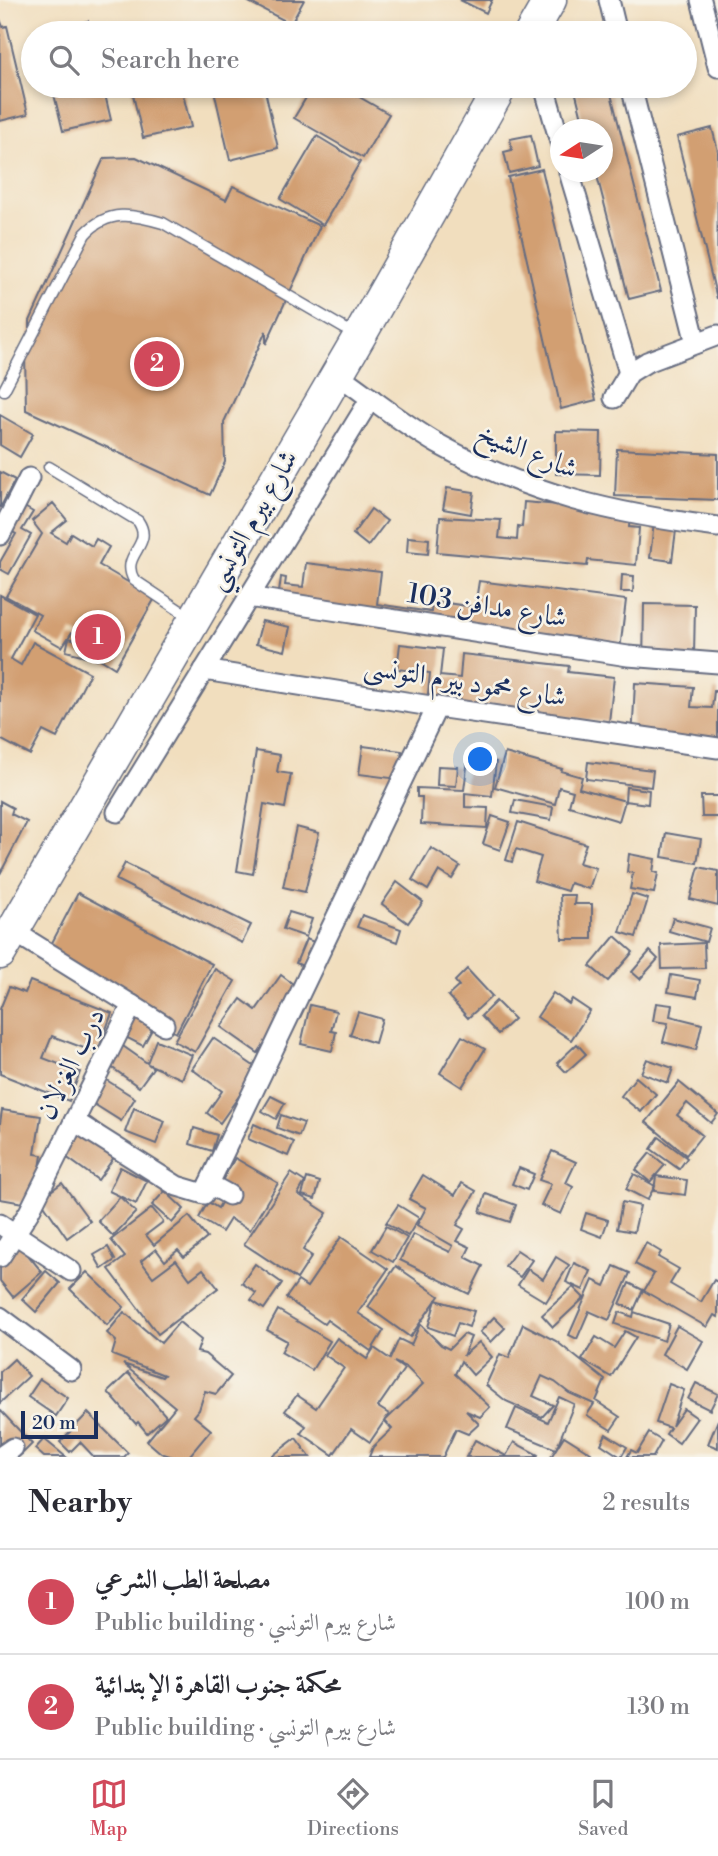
<!DOCTYPE html>
<meta charset="utf-8">
<style>
:root{--surface:#fff;--page:#f7f7f7;--text:#2b2b33;--muted:#7c7c81;--line:#e1e1e2;--accent:#d1495b}
body{margin:0;font-family:"Libre Bodoni",Amiri,serif;background:var(--page);color:var(--text)}
.compass{position:absolute;left:550px;top:119px;width:63px;height:63px;border-radius:50%;background:var(--surface);box-shadow:0 4px 10px #0003;rotate:258deg}
.scale{position:absolute;left:21px;bottom:18px;width:77px;box-sizing:border-box;padding-left:7px;border:4px solid #1b2f5e;border-top:0;font-size:19px;line-height:24px;white-space:nowrap;color:#1b2f5e;-webkit-text-stroke:5px #f7f3e8;paint-order:stroke}
.you{position:absolute;left:481px;top:760px;width:24px;height:24px;margin:-18px;border:5px solid #fff;border-radius:50%;background:#1a73e8;box-shadow:0 0 0 10px #1a73e833}
.badge{display:grid;place-items:center;width:46px;height:46px;border-radius:50%;background:var(--accent);color:#fff;font-size:23px;font-weight:700}
.pin{position:absolute;translate:-50% -50%;border:4px solid #fff;box-shadow:0 2px 7px #0006}
.list{margin:0;padding:0;list-style:none}
h2{display:flex;justify-content:space-between;align-items:center;height:91px;margin:0;padding:0 28px;font-size:30px}
h2 small{font-size:23px;font-weight:400;color:var(--muted)}
.list li{display:grid;grid-template-columns:46px 1fr auto;gap:21px;align-items:center;box-sizing:border-box;height:105px;padding:0 28px;border-top:2px solid var(--line)}
.list b{display:block;font-size:26px;white-space:nowrap}
.list p{margin:0;font-size:23px;white-space:nowrap;color:var(--muted)}
.list em{font-size:23px;font-style:normal;color:var(--muted)}
.icon{flex:none;width:38px;height:38px;fill:none;stroke:currentColor;stroke-width:2;stroke-linecap:round;stroke-linejoin:round}
.map{position:relative;flex:none;width:718px;height:1457px;overflow:hidden}
.search{position:absolute;background:var(--surface);box-shadow:0 4px 10px #0003;left:21px;right:21px;top:21px;height:77px;display:flex;align-items:center;gap:18px;box-sizing:border-box;padding:0 24px;border-radius:38px;color:var(--muted);font-size:26px}
.sheet{height:301px;background:var(--surface)}
nav{display:flex;justify-content:space-around;align-items:center;box-sizing:border-box;height:98px;border-top:2px solid var(--line);background:var(--surface);font-size:19px;color:var(--muted)}
nav a{display:grid;justify-items:center;gap:4px}
nav .on{color:var(--accent)}
.map>svg:first-child{display:block}
.building{fill:#d29f72}
.lines{fill:none;stroke-linecap:round;stroke-linejoin:round}
.service-casing{stroke:#666c80;stroke-width:13}
.minor-casing{stroke:#666c80;stroke-width:23}
.primary-casing{stroke:#666c80;stroke-width:35}
.service{stroke:#fff;stroke-width:10}
.minor{stroke:#fff;stroke-width:19}
.primary{stroke:#fff;stroke-width:32}
.labels{text-anchor:middle;dominant-baseline:central;stroke-width:5;stroke-linejoin:round;paint-order:stroke}
.street-label{font-size:28px;fill:#1b2f5e;stroke:#f7f3e8}
</style>
<div class="map">
<svg width="718" height="1457" viewBox="0 0 718 1457">
<rect width="100%" height="100%" fill="#f7f3e8"/>
<filter id="ink" filterUnits="userSpaceOnUse"><feTurbulence type="fractalNoise" baseFrequency=".0143" numOctaves="2"/><feDisplacementMap in="SourceGraphic" scale="14" xChannelSelector="R" yChannelSelector="G"/><feConvolveMatrix kernelMatrix="1 2 1 2 8 2 1 2 1" color-interpolation-filters="sRGB"/></filter>
<filter id="wash" filterUnits="userSpaceOnUse"><feTurbulence type="fractalNoise" baseFrequency=".00686" numOctaves="4" result="noise"/><feDisplacementMap in="SourceGraphic" scale="28" xChannelSelector="R" yChannelSelector="G"/><feGaussianBlur stdDeviation="1.57" result="paint"/><feColorMatrix in="noise" values="0 0 0 0 0 0 0 0 0 0 0 0 0 0 0 0 0 1.4 0 .05"/><feComposite in="paint" operator="in"/></filter>
<g filter="url(#wash)">
<rect width="100%" height="100%" fill="#f1debe"/>
<g id="blocks">
<g class="building">
<path d="M245 0H304L291 24Z"/>
<path d="M460 0H492L486 13Z"/>
<path d="M0 19 3 27 7 26 28 114 0 121Z"/>
<path d="M88 21 91 33H54L53 30Z"/>
<path d="M52 86H103L111 120 63 131Z"/>
<path d="M131 86H181L191 127 143 138Z"/>
<path d="M213 86H264L278 148 230 160Z"/>
<path d="M313 86H340L389 114 363 158 294 118Z"/>
<path d="M574 86H609L661 291 629 299 596 172H602V130H585Z"/>
<path d="M712 128 718 151 717 299 677 137Z"/>
<path d="M531 135 538 166 509 173 504 152 512 150 510 139Z"/>
<path d="M317 136 360 162 323 225 280 199Z"/>
<path d="M136 157 226 200 233 186 320 226 266 344V331L224 422 225 462 210 495 26 410 25 349 30 338V321L104 158Z"/>
<path d="M542 169 596 400 561 409 508 177Z"/>
<path d="M0 415 33 434 20 457 0 445Z"/>
<path d="M556 431 601 432 600 475 556 474Z"/>
<path d="M617 449 718 454V500L615 496Z"/>
<path d="M0 472 15 480 0 508Z"/>
<path d="M447 488 474 492 471 514 443 509Z"/>
<path d="M14 501 33 512 22 530 31 535 9 574 0 569V562L16 534 0 525Z"/>
<path d="M524 502 630 511 629 527 639 528 636 565 588 560 587 566 437 552 440 517 501 520 499 538 517 540 518 526 522 527Z"/>
<path d="M53 503 67 520 51 533 66 542 71 533 92 546 96 539 109 547 99 565 155 598 115 668 97 657 102 649 100 648 97 659 66 651 69 638 94 645 72 632 62 647 32 630 40 615 6 596 42 534 32 521Z"/>
<path d="M371 509 387 521 368 546 353 534Z"/>
<path d="M655 513 678 515 672 561 650 558Z"/>
<path d="M408 537 429 539 428 554 407 552Z"/>
<path d="M306 563 381 572 377 604 431 612 432 601 475 607 479 581 626 600 619 658 353 624 354 617 277 608 281 577 286 578 285 585 303 587Z"/>
<path d="M622 575 634 576 633 592H621Z"/>
<path d="M0 595 35 614 11 659 21 665 33 642 90 673 57 738 43 731 30 755 0 739Z"/>
<path d="M644 604 695 605 694 655 681 668 643 667Z"/>
<path d="M262 621 290 627 285 651 256 644Z"/>
<path d="M400 644 443 649 440 676 460 678 462 654 569 666 568 672 614 677 609 722 427 703 430 673 397 669Z"/>
<path d="M635 683 693 687 691 707 712 708 714 691H718V746L632 740Z"/>
<path d="M363 746 402 751 398 779 359 774Z"/>
<path d="M256 751 280 755 277 772 291 774 285 808 264 804 253 874 237 871Z"/>
<path d="M505 753 562 769 561 771 582 777 579 788 625 801 626 787 649 790 648 804 625 801 619 821 569 806 573 791 559 787 555 804 495 787Z"/>
<path d="M468 759 496 762 492 796 465 793V807L488 808 487 828 421 824 422 797H417V788L464 790Z"/>
<path d="M588 762 653 770 651 787 586 779Z"/>
<path d="M438 766 458 767 456 786 437 785Z"/>
<path d="M701 796H718V817H702Z"/>
<path d="M515 800 553 807 551 820 512 813Z"/>
<path d="M0 801 13 808 11 814 27 822 0 874Z"/>
<path d="M492 816 510 822 500 850 483 844Z"/>
<path d="M518 822 586 844 579 863 596 868 589 889 570 883 567 891 534 881 541 857 516 849 512 862 506 860Z"/>
<path d="M296 827 319 833 305 892 283 887Z"/>
<path d="M666 833 701 839 697 863 662 857Z"/>
<path d="M431 848 460 866 452 879 439 871 428 890 412 880Z"/>
<path d="M629 854 655 859 653 872 658 873 654 893 630 889 633 873 627 872Z"/>
<path d="M125 863 251 925 242 943 116 880Z"/>
<path d="M699 867 718 871V906L690 899Z"/>
<path d="M397 882 423 902 408 923 382 904Z"/>
<path d="M78 893 212 964 176 1033 156 1022 143 1046 116 1032 131 1004 44 958Z"/>
<path d="M632 894 648 899 636 937 620 932Z"/>
<path d="M560 895H575L574 904H592V939H562Z"/>
<path d="M289 912 312 919 306 937 283 929Z"/>
<path d="M362 915 401 929 397 942 357 927Z"/>
<path d="M673 918 710 928 706 942 669 931Z"/>
<path d="M615 936 633 952 608 981 590 966Z"/>
<path d="M306 939 317 943 307 968 296 963Z"/>
<path d="M704 943 705 968 662 969 661 945Z"/>
<path d="M650 951 658 959 640 979 632 972Z"/>
<path d="M215 969 235 981 195 1052 174 1041Z"/>
<path d="M467 969 492 996 468 1018 448 996 459 986 455 981Z"/>
<path d="M281 975 301 990 258 1053 221 1027 241 999 256 1010Z"/>
<path d="M671 975 700 980 697 997 668 992Z"/>
<path d="M30 981 112 1013 97 1053 52 1036 43 1058 80 1072 69 1101 0 1074V1009L9 987 25 993Z"/>
<path d="M553 993 569 1004 572 999 590 1011 571 1040 537 1017Z"/>
<path d="M496 1001 514 1019 498 1034 481 1016Z"/>
<path d="M656 1003 672 1005 670 1016 702 1024 696 1050 663 1042 668 1023 653 1021Z"/>
<path d="M310 1005 336 1011 331 1031 336 1032 332 1051 301 1044Z"/>
<path d="M358 1012 382 1019 375 1043 350 1035Z"/>
<path d="M462 1036 485 1049 462 1087 440 1073Z"/>
<path d="M213 1038 258 1069 220 1123 207 1113 222 1091 192 1069Z"/>
<path d="M156 1040 192 1055 182 1079 148 1064 153 1068 139 1087 103 1061 117 1042 147 1063Z"/>
<path d="M577 1044 586 1054 566 1072 557 1063Z"/>
<path d="M647 1059 673 1068 668 1083 641 1073Z"/>
<path d="M100 1076 135 1098 121 1121 86 1099Z"/>
<path d="M636 1077 656 1094 641 1112 621 1096Z"/>
<path d="M679 1082 718 1114 711 1123 687 1103 677 1115 702 1135 686 1155 646 1122Z"/>
<path d="M271 1096 285 1103 276 1119 262 1111Z"/>
<path d="M134 1108 165 1121 156 1144 125 1132Z"/>
<path d="M2 1110 41 1116 35 1154 42 1155 35 1205 0 1199V1123Z"/>
<path d="M85 1114 124 1143 98 1180 58 1151Z"/>
<path d="M281 1115 304 1123 299 1136 277 1128Z"/>
<path d="M254 1124 294 1142 288 1156 248 1139Z"/>
<path d="M194 1128 217 1135 212 1151 190 1144Z"/>
<path d="M659 1137 687 1158 679 1169 651 1149Z"/>
<path d="M552 1151 576 1162 566 1183 573 1187 561 1214 541 1205 551 1184 539 1180Z"/>
<path d="M650 1153 665 1165 650 1182 636 1170Z"/>
<path d="M235 1158 278 1183 250 1230 230 1219 222 1232 199 1218 208 1202 218 1208 229 1189 220 1184Z"/>
<path d="M120 1167 147 1181 136 1204 109 1191Z"/>
<path d="M519 1168 534 1174 527 1190 512 1184Z"/>
<path d="M291 1173 305 1182 298 1194 327 1213 303 1250 312 1256 297 1279 244 1244Z"/>
<path d="M634 1174 655 1186 647 1200 626 1189Z"/>
<path d="M423 1175 455 1195 462 1183 476 1191 457 1225 464 1229 457 1241 470 1247 465 1257 483 1266 469 1294 400 1260 413 1234 450 1252 453 1246 417 1225 426 1208 409 1199Z"/>
<path d="M656 1176 687 1180 685 1195 654 1191Z"/>
<path d="M307 1178 320 1182 315 1199 302 1195Z"/>
<path d="M62 1183 90 1221 67 1238 40 1199Z"/>
<path d="M165 1191 184 1209 172 1223 152 1205Z"/>
<path d="M486 1194 516 1205 510 1222 480 1212Z"/>
<path d="M120 1197 136 1212 113 1236 98 1221Z"/>
<path d="M622 1202 640 1206 634 1232 617 1229Z"/>
<path d="M398 1205 419 1218 408 1236 386 1223Z"/>
<path d="M152 1208 163 1222 146 1235 154 1245 189 1216 207 1238 184 1257 178 1250 165 1261 156 1249 141 1261 153 1277 176 1260 190 1279 203 1269 218 1288 158 1334 109 1269 125 1257 111 1240Z"/>
<path d="M586 1213 608 1220 602 1237 581 1229Z"/>
<path d="M386 1226 407 1238 393 1262 372 1250Z"/>
<path d="M341 1237 388 1269 358 1313 384 1330 371 1351 327 1320 324 1324 286 1298 298 1281 307 1287Z"/>
<path d="M646 1243 661 1252 658 1257 679 1269 670 1284 701 1302 714 1280 718 1282V1317L714 1315 707 1327 644 1291 654 1274 635 1264Z"/>
<path d="M19 1244 42 1272 13 1297 0 1281V1260Z"/>
<path d="M108 1247 115 1260 102 1269 94 1255Z"/>
<path d="M517 1250 532 1260 520 1277 505 1266Z"/>
<path d="M556 1257 569 1265 546 1302 518 1285 528 1269 543 1279Z"/>
<path d="M574 1263 591 1271 583 1290 566 1282Z"/>
<path d="M255 1264 282 1283 264 1309 251 1300 256 1293 242 1283Z"/>
<path d="M396 1266 439 1296 410 1337 368 1307Z"/>
<path d="M614 1266 630 1273 609 1320 589 1311 577 1339 569 1335 593 1280 605 1286Z"/>
<path d="M46 1271 60 1283 36 1312 22 1299Z"/>
<path d="M87 1272 124 1307 107 1325 70 1289Z"/>
<path d="M629 1283 643 1290 634 1310 620 1304Z"/>
<path d="M573 1287 584 1298 553 1327 542 1315Z"/>
<path d="M436 1300 474 1311 469 1327 458 1323 453 1336 428 1327Z"/>
<path d="M278 1310 330 1341 312 1370 281 1352 287 1341 267 1330Z"/>
<path d="M124 1312 161 1343 179 1322 201 1340 197 1352 205 1354 231 1376 216 1394 205 1391 199 1410 194 1416 211 1430 190 1455 195 1457H173L161 1453 147 1441 175 1407 123 1364 162 1377 164 1375 112 1355 116 1341 107 1333Z"/>
<path d="M619 1312 633 1317 634 1312 669 1324 664 1341 615 1324Z"/>
<path d="M494 1317 505 1328 491 1342 480 1332Z"/>
<path d="M420 1324 441 1345 449 1349 464 1334 471 1337 463 1356 479 1342 492 1357 473 1375 461 1361 455 1374 490 1407 480 1417 466 1411 479 1424 468 1434 456 1429 443 1457H369L373 1447 392 1429 385 1421 423 1384 406 1367 394 1362 404 1369 378 1407 389 1414 370 1442 351 1429 333 1455 301 1433 306 1426 285 1411 297 1395 316 1408 344 1368 325 1355 337 1338 367 1359 374 1348 390 1359 399 1339 411 1345Z"/>
<path d="M523 1324 556 1341 605 1380 596 1401 620 1417 611 1430 587 1415 594 1404 569 1393 555 1382 542 1376 533 1396 553 1405 542 1417 506 1401 486 1385 500 1354 509 1358Z"/>
<path d="M677 1326 703 1341 687 1369 662 1354Z"/>
<path d="M625 1331 636 1337 611 1377 582 1360 596 1337 614 1348Z"/>
<path d="M14 1359 29 1376 0 1403V1372Z"/>
<path d="M128 1373 166 1416 147 1433 138 1422 136 1424 108 1392Z"/>
<path d="M40 1379 68 1398 56 1416 28 1397Z"/>
<path d="M696 1383 718 1394 710 1410 688 1399Z"/>
<path d="M669 1384 684 1390 672 1426 684 1409 697 1418 679 1443 666 1434 670 1428 656 1423Z"/>
<path d="M559 1397 574 1404 556 1449 564 1436 591 1453 589 1457H551L556 1449 507 1429 516 1408 548 1422Z"/>
<path d="M0 1410 32 1444 22 1454 14 1445 0 1457Z"/>
<path d="M88 1413 128 1453 124 1457H94L80 1442 70 1452 60 1442Z"/>
<path d="M718 1420V1448L708 1444Z"/>
<path d="M649 1433 662 1441 653 1457H627L631 1450 637 1453Z"/>
<path d="M606 1434 627 1447 621 1457 601 1444Z"/>
<path d="M296 1438 310 1457H271Z"/>
<path d="M44 1439 66 1457H44L35 1449Z"/>
<path d="M475 1440 506 1456 514 1442 538 1455 537 1457H466Z"/>
</g>
</g>
</g>
<g filter="url(#ink)">
<use href="#blocks" fill-opacity="0" stroke="#666c80" stroke-width="2"/>
<g class="lines">
<defs>
<g id="service">
<path d="M4 390 85 234C108 209 133 214 163 223L354 334"/>
<path d="M49 467 138 521C155 546 119 554 134 580L191 618"/>
</g>
<g id="minor">
<path d="M609 0 617 33"/>
<path d="M701 0 718 67"/>
<path d="M544 86 560 142"/>
<path d="M631 86 696 343"/>
<path d="M569 172 629 373"/>
<path d="M337 374C370 397 403 424 438 444 530 495 615 514 718 527"/>
<path d="M614 398 629 373 647 362 718 335"/>
<path d="M0 535 29 478"/>
<path d="M248 597 628 656 718 663"/>
<path d="M204 670 437 707 718 748"/>
<path d="M117 812 371 398"/>
<path d="M13 931 164 1025"/>
<path d="M74 1121 177 1186 204 1194 437 707"/>
<path d="M209 1184 229 1195"/>
<path d="M0 1224 71 1271"/>
<path d="M0 1257 29 1212 132 1005"/>
<path d="M0 1317 71 1370"/>
<path d="M0 1457 13 1448"/>
</g>
<g id="primary">
<path d="M531 33 550 0"/>
<path d="M0 953 359 337 501 86"/>
</g>
</defs>
<use href="#service" class="service-casing"/>
<use href="#minor" class="minor-casing"/>
<use href="#primary" class="primary-casing"/>
<use href="#service" class="service"/>
<use href="#minor" class="minor"/>
<use href="#primary" class="primary"/>
</g>
</g>
<g class="labels">
<g class="street-label">
<text transform="translate(527 451) rotate(22)">شارع الشيخ</text>
<text transform="translate(252 520) rotate(-60)">شارع بيرم التونسي</text>
<text transform="translate(487 606) rotate(9)">شارع مدافن 103</text>
<text transform="translate(465 682) rotate(9)">شارع محمود بيرم التونسى</text>
<text transform="translate(71 1064) rotate(-64)">درب الغزلان</text>
</g>
</g>
</svg>
<svg class="compass" viewBox="-18 -18 36 36"><path d="M0-13l5 13h-10z" fill="#e53935"/><path d="M0 13l5-13h-10z" fill="#7c7c81"/></svg>
<div class="scale">20 m</div>
<div class="you"></div>
<div class="pin badge" style="left:98px;top:637px">1</div>
<div class="pin badge" style="left:157px;top:364px">2</div>
<div class="search"><svg class="icon" aria-label="search" viewBox="0 0 24 24"><circle cx="10" cy="10" r="6"/><path d="M15 15l6 6"/></svg>Search here</div>
</div>
<section class="sheet">
<h2>Nearby<small>2 results</small></h2>
<ul class="list">
<li><span class="badge">1</span><div><b>مصلحة الطب الشرعي</b><p>Public building · شارع بيرم التونسي</p></div><em>100 m</em></li>
<li><span class="badge">2</span><div><b>محكمة جنوب القاهرة الإبتدائية</b><p>Public building · شارع بيرم التونسي</p></div><em>130 m</em></li>
</ul>
</section>
<nav>
<a class="on"><svg class="icon" aria-label="map" viewBox="0 0 24 24"><path d="M3 6l6-2 6 2 6-2v14l-6 2-6-2-6 2zM9 4v14M15 6v14"/></svg>Map</a>
<a><svg class="icon" aria-label="directions" viewBox="0 0 24 24"><path d="M12 3l9 9-9 9-9-9zM9 14v-3h6M13 9l2 2-2 2"/></svg>Directions</a>
<a><svg class="icon" aria-label="saved" viewBox="0 0 24 24"><path d="M7 4h10v16l-5-4-5 4z"/></svg>Saved</a>
</nav>
